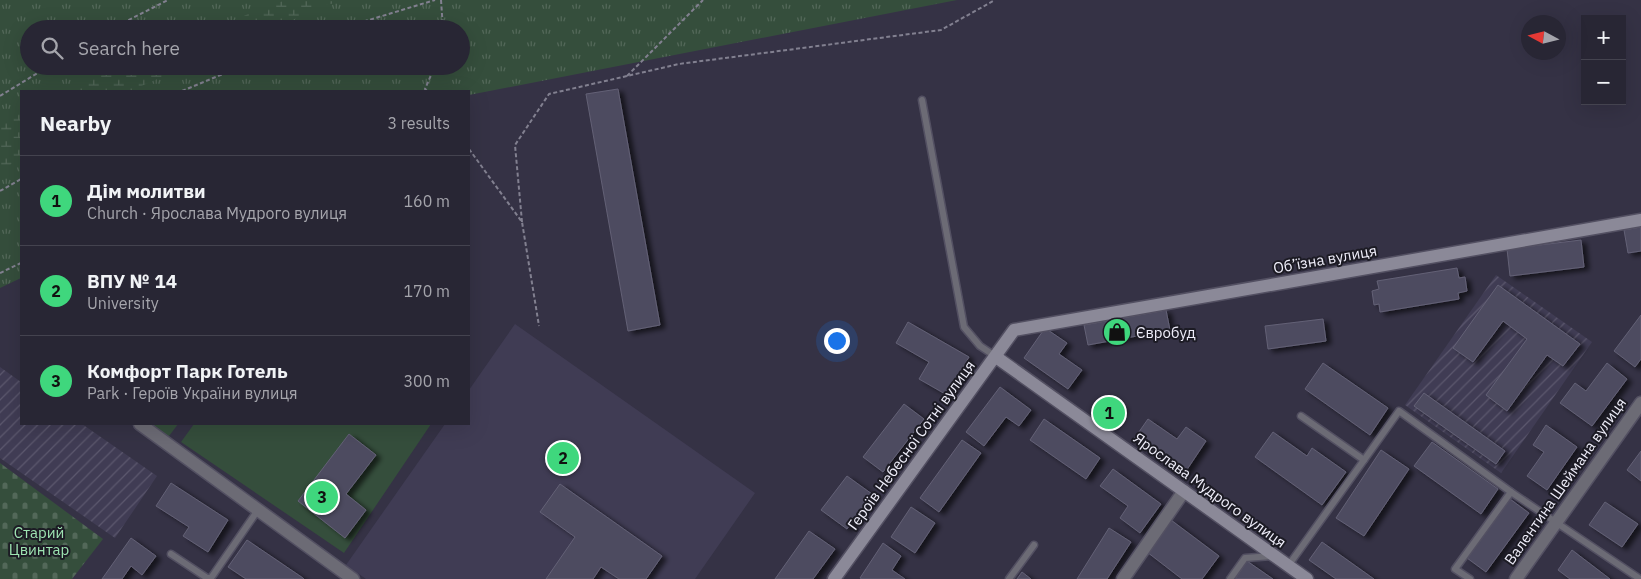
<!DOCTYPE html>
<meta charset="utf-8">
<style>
:root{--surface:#282634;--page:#302e3c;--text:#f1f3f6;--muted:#a5a5ac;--line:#44434f;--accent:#3fd77d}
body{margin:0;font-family:"IBM Plex Sans",sans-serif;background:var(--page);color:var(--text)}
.controls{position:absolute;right:15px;top:15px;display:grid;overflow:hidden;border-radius:0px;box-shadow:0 5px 20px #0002}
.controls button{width:45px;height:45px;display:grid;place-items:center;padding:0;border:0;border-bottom:1px solid var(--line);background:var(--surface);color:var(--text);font:25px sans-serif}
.compass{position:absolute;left:1521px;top:15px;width:45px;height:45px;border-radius:50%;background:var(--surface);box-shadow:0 5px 20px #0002;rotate:277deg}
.you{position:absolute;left:836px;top:340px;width:18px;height:18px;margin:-12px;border:4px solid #fff;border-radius:50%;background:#1a73e8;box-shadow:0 0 0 8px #1a73e833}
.badge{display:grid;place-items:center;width:32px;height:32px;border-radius:50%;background:var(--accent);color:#111;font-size:16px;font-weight:700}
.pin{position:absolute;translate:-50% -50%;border:2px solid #fff;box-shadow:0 1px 5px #0006}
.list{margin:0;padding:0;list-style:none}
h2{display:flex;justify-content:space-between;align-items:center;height:65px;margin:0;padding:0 20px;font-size:21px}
h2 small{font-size:16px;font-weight:400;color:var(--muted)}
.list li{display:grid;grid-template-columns:32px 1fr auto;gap:15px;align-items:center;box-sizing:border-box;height:90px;padding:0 20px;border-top:1px solid var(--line)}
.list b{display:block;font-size:19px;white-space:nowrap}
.list p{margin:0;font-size:16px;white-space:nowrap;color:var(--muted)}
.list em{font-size:16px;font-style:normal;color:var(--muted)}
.icon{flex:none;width:28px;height:28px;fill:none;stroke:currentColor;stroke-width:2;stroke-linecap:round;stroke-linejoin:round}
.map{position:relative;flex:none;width:1641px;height:579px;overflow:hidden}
.search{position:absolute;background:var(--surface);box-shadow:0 5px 20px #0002;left:20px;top:20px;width:450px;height:55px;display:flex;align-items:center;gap:12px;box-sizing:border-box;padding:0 18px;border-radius:28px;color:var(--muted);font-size:19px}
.panel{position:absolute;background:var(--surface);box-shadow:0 5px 20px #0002;left:20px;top:90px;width:450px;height:335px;border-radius:0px}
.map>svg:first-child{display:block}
.built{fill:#403c54}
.industrial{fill:url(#industrial-furrows)}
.grass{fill:url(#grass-tufts);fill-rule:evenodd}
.wetland{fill:url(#wetland-marsh)}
.cemetery{fill:url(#cemetery-stones)}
.green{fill:#354e3c}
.building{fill:#4e4b60;stroke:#636176;filter:url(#shadow)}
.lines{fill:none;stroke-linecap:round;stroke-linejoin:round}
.lane-casing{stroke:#535062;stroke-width:9}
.street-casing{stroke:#535062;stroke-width:15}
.secondary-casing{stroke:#535062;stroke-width:15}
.path{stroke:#828090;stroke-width:2;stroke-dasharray:4 2.5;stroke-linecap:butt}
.lane{stroke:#6c6b75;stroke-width:6}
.street{stroke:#6c6b75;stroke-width:12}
.secondary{stroke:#8b8998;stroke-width:12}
.labels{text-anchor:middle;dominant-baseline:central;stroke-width:4;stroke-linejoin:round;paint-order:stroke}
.street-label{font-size:15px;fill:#efeefa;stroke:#1c1b24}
.poi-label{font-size:15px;fill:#efeefa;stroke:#1c1b24;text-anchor:start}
.park-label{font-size:15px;fill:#9ee4b2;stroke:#1c1b24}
</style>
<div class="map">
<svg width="1641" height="579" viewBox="0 0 1641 579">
<defs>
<pattern id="industrial-furrows" width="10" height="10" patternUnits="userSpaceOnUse" patternTransform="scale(1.25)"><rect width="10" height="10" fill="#403c54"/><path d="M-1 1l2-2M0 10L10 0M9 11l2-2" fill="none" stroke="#5c586e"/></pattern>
<pattern id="grass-tufts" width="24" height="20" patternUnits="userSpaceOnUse" patternTransform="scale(1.25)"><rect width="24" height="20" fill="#354e3c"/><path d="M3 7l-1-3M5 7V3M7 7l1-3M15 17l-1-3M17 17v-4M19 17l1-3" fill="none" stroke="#536859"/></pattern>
<pattern id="wetland-marsh" width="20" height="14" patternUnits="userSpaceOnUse" patternTransform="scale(1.25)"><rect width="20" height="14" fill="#354e3c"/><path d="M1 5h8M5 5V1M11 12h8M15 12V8" fill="none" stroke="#536859"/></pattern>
<pattern id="cemetery-stones" width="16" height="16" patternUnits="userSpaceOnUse" patternTransform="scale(1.25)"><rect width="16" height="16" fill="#354e3c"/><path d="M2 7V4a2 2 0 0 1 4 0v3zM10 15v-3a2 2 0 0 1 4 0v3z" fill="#536859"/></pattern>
<filter id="shadow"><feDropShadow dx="5" dy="3" stdDeviation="2.5" flood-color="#0009"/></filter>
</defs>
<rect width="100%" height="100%" fill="#353245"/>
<path class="built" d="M515 324 755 493 695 579H366L346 565 445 424H469V390Z"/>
<g class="industrial">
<path d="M1496 275 1592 342 1501 473 1405 405Z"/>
<path d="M0 367 21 382V424H82L157 476 115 538 0 458Z"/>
</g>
<g class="grass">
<path d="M0 0H957L469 95V91H21V278L0 288ZM29 29H461V66H29Z"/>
<path d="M143 424H178L166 440Z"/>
</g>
<g class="wetland">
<path d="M288 0H349L326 5 272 29H213L272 4Z"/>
<path d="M123 66H187L130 91H63Z"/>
<path d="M21 109V158L2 170 0 169V117Z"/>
</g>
<path class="cemetery" d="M0 463 103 539 72 579H0Z"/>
<path class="green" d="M194 424H431L344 553 181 442Z"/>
<g class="building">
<path d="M618 89 660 325 628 331 586 94Z"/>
<path d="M1641 227V251L1628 253 1624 230Z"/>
<path d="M1581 240 1584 267 1510 276 1507 249Z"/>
<path d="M1457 268 1459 278 1465 277 1467 291 1458 293 1459 299 1380 312 1379 304 1374 305 1372 291 1379 289 1377 281Z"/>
<path d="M1498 285 1580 344 1563 366 1547 355 1507 411 1486 395 1527 339 1503 321 1473 362 1453 348Z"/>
<path d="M1166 310 1170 330 1088 345 1084 325Z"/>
<path d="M1641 315V359L1635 367 1614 351Z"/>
<path d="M1323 319 1326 341 1268 349 1265 326Z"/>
<path d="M908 322 969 357 947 395 919 379 929 362 896 343Z"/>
<path d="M1045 328 1067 343 1059 354 1082 370 1068 389 1024 358Z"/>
<path d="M1323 363 1388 408 1370 435 1305 389Z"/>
<path d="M1607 363 1627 379 1592 426 1560 403 1575 383 1586 391Z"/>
<path d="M1000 387 1031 410 1019 426 1006 417 984 446 966 432Z"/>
<path d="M1424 393 1505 451 1496 464 1414 406Z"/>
<path d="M1108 398 1123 408 1110 427 1095 417Z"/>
<path d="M904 404 924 419 883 472 863 457Z"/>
<path d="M1044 419 1100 458 1086 479 1030 440Z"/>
<path d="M1148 419 1177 439 1186 427 1206 441 1184 474 1134 439Z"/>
<path d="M1546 425 1577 447 1547 490 1527 476 1544 452 1533 445Z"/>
<path d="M1273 432 1307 456 1312 448 1346 472 1322 505 1255 457Z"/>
<path d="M349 434 376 455 346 494 366 510 345 538 298 501Z"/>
<path d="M962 440 981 453 939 512 920 498Z"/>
<path d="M1432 442 1498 489 1481 514 1414 466Z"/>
<path d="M1381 450 1409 469 1364 536 1336 518Z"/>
<path d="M1641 451V481L1627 470Z"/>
<path d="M1113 469 1161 504 1140 533 1120 518 1128 506 1100 486Z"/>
<path d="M847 476 872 494 847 529 821 510Z"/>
<path d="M171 483 228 520 208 552 183 536 189 527 156 506Z"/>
<path d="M560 484 662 556 646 579H619L601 567 593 579H546L575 537 540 512Z"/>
<path d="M1510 499 1529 513 1486 572 1467 558Z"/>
<path d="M1605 502 1638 524 1622 547 1589 525Z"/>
<path d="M911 507 935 523 915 553 891 537Z"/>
<path d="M1171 520 1219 556 1202 579H1182L1147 552Z"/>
<path d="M1109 528 1131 542 1107 579H1077Z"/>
<path d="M809 531 835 549 813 579H775Z"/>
<path d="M131 538 156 556 142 575 131 566 122 579H102Z"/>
<path d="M247 540 303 578 304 579H246L228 567Z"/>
<path d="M1322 542 1374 579H1336L1309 560Z"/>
<path d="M883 543 901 556 892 570 905 579H862L860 578Z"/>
<path d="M1572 550 1610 579H1570L1558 570Z"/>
<path d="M1247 561 1273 579H1235Z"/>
<path d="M1022 572 1031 579H1017Z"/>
</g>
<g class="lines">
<defs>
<g id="lane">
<path d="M922 100 964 327 980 346 995 356"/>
<path d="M1364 460 1399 411 1511 492"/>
<path d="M171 554 207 578H211L258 510"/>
<path d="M1288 566 1364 460 1301 416"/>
<path d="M1009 579 1034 545"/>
<path d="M1230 579 1245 558 1273 556"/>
<path d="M1470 579 1455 569 1511 492 1640 579"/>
</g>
<g id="street">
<path d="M140 424 353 579"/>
<path d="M1123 579 1184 491"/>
<path d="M1516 579 1641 403"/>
</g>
<g id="secondary">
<path d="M996 357 1307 579"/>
<path d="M834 579 1014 330 1641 220"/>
</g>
</defs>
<use href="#lane" class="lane-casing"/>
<use href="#street" class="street-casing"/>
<use href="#secondary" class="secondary-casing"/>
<g class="path">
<path d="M441 0 443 29"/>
<path d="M111 29 168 0"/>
<path d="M339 29 435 0"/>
<path d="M627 76 703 0"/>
<path d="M182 91 242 66"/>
<path d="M427 91 425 89 435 66"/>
<path d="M0 96 49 66"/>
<path d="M469 149 522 222 539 326"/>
<path d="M0 191 21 179"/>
<path d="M522 222 515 145 549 94 679 64 941 30 995 0"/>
<path d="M0 273 21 263"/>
</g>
<use href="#lane" class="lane"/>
<use href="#street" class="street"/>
<use href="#secondary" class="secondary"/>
</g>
<defs>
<symbol id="shop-disc" viewBox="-11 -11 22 22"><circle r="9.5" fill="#3fd77d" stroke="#1c1b24"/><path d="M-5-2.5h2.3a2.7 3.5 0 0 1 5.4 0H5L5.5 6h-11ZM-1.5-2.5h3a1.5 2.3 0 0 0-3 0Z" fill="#111"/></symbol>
</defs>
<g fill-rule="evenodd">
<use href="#shop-disc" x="1101" y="316" width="32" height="32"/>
</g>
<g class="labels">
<g class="street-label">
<text transform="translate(1325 259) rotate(-10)">Об’їзна вулиця</text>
<text transform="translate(911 445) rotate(-54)">Героїв Небесної Сотні вулиця</text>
<text transform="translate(1565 481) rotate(-55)">Валентина Шеймана вулиця</text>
<text transform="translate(1210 490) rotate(36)">Ярослава Мудрого вулиця</text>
</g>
<g class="poi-label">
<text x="1136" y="332">Євробуд</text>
</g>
<g class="park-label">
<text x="39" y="532">Старий<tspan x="39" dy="17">Цвинтар</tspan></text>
</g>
</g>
</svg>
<div class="controls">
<button>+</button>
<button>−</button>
</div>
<svg class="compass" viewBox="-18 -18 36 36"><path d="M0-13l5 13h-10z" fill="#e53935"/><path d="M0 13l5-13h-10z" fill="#a5a5ac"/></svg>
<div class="you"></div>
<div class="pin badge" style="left:1109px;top:413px">1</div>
<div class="pin badge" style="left:563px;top:458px">2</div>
<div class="pin badge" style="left:322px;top:497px">3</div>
<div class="search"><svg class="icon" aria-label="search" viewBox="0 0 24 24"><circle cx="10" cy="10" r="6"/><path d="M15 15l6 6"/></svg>Search here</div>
<section class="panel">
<h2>Nearby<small>3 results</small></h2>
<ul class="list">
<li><span class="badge">1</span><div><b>Дім молитви</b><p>Church · Ярослава Мудрого вулиця</p></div><em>160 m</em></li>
<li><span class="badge">2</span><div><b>ВПУ № 14</b><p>University</p></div><em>170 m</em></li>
<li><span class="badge">3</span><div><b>Комфорт Парк Готель</b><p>Park · Героїв України вулиця</p></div><em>300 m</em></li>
</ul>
</section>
</div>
